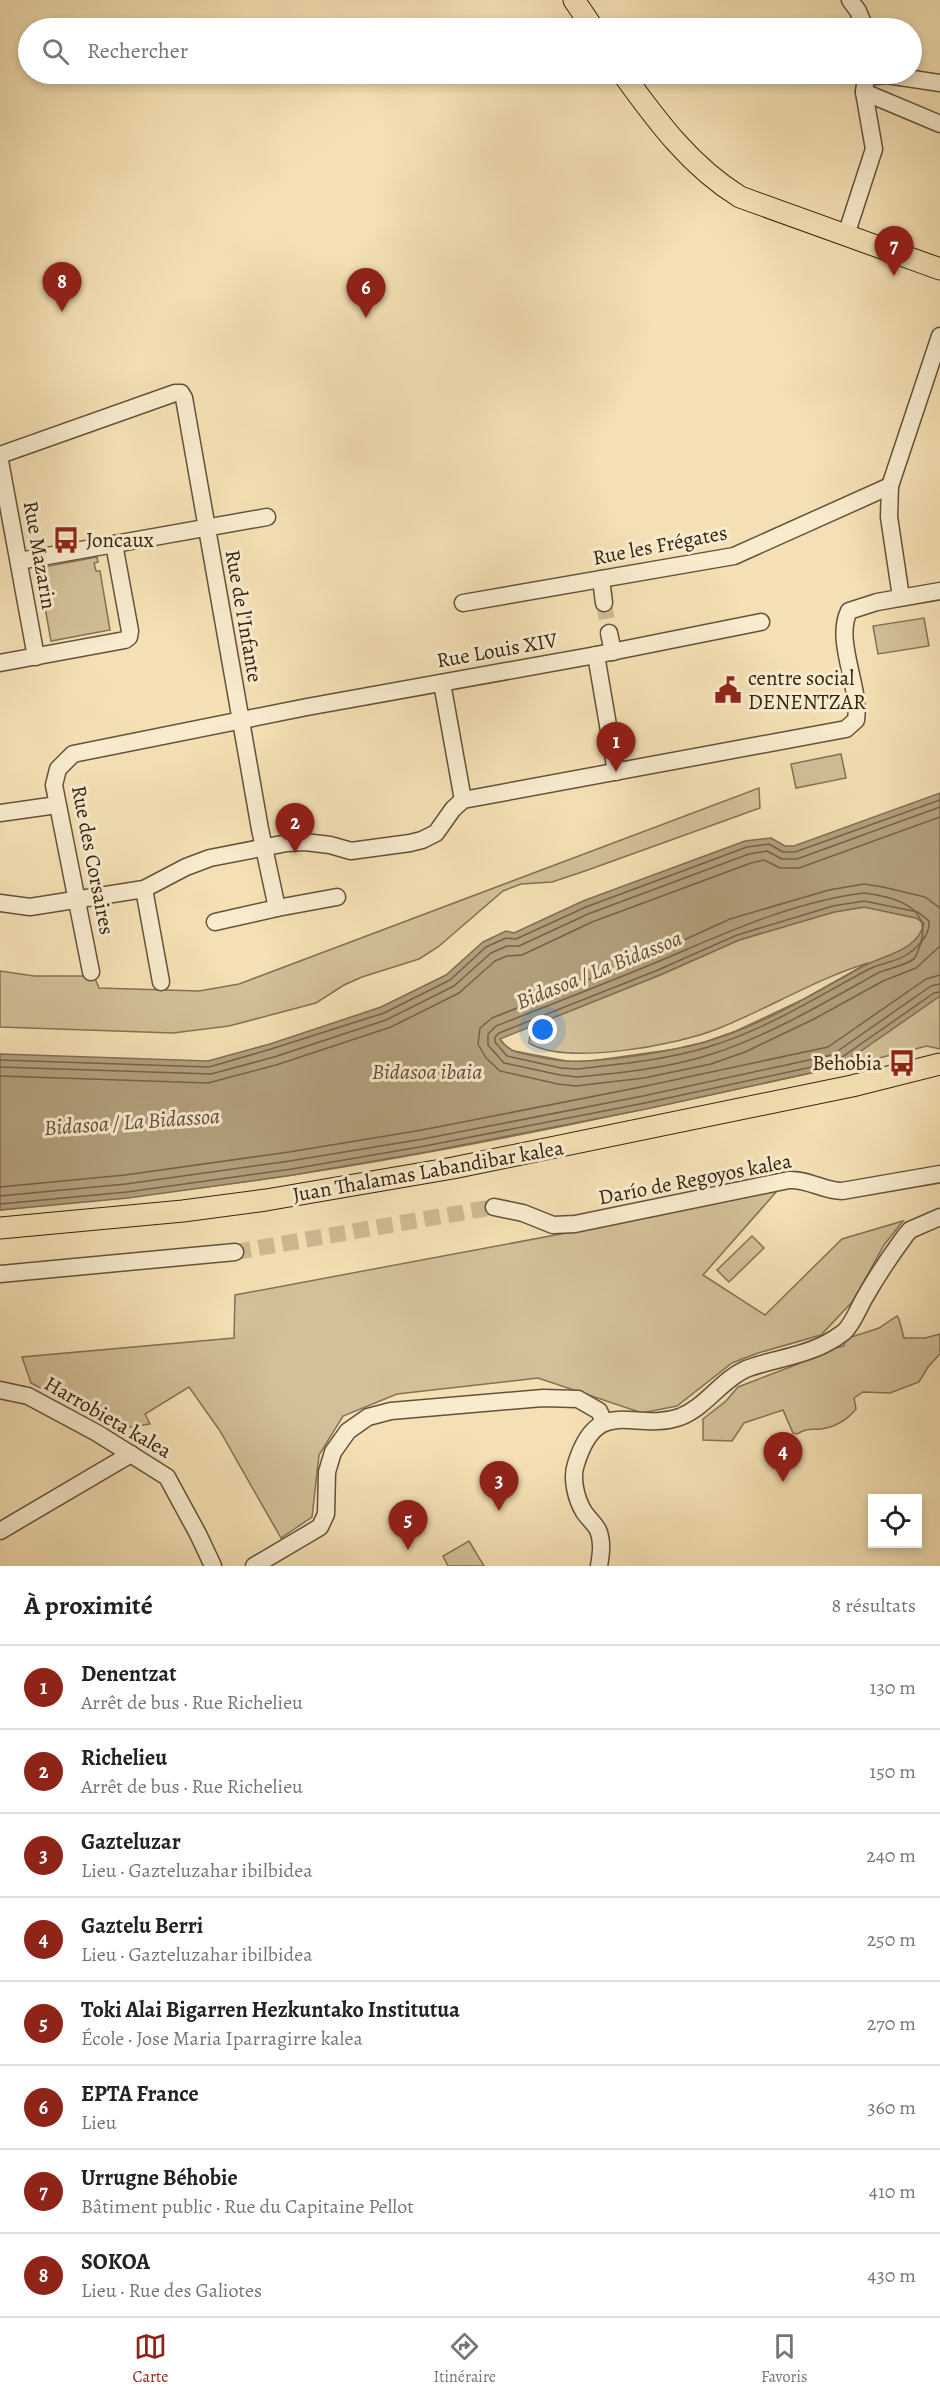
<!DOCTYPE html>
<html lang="fr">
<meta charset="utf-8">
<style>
:root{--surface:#fff;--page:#f6f6f6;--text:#222;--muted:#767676;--line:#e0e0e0;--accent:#8f2418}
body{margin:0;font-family:Alegreya,serif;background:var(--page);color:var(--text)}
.controls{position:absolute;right:18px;bottom:18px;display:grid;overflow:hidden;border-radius:0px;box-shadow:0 3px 9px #0003}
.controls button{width:54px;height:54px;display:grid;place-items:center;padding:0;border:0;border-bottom:2px solid var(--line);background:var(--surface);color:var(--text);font:30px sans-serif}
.you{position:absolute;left:543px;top:1030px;width:21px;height:21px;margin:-15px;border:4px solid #fff;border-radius:50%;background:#1a73e8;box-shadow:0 0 0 9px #1a73e833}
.badge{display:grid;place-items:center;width:39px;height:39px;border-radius:50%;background:var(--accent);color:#fff;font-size:20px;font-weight:700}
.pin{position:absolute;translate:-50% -50px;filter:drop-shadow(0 2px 3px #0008)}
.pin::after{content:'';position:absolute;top:32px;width:21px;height:18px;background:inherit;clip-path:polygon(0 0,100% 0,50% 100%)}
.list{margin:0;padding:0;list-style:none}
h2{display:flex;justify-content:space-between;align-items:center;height:78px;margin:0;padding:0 24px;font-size:26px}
h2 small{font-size:20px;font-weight:400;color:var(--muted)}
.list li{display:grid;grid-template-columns:39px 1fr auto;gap:18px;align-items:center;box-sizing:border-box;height:84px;padding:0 24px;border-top:2px solid var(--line)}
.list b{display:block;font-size:22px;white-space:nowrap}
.list p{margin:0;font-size:20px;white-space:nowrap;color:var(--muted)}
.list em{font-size:20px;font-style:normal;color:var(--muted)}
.icon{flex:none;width:33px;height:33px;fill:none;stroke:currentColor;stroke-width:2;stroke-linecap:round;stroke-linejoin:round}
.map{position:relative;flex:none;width:940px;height:1566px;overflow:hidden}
.search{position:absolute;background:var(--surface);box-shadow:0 3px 9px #0003;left:18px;right:18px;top:18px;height:66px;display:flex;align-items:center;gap:15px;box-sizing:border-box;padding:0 21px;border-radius:33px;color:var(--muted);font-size:22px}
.sheet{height:750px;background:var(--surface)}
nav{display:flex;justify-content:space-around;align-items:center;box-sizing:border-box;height:84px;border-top:2px solid var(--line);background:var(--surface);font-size:16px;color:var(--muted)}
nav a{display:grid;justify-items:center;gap:3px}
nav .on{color:var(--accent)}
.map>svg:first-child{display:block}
.green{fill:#d3c098;stroke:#847254;stroke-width:1.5}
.water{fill:#b3a07d;stroke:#806e52;stroke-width:1.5;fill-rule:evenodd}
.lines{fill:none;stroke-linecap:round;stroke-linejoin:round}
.shore{stroke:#746247;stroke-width:1.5}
.minor-tunnel{stroke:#ceba93;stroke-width:16;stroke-dasharray:16 8;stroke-linecap:butt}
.minor-casing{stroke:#64523a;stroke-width:19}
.major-casing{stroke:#342311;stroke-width:23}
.minor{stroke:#f8ebce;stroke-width:16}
.major{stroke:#f4e0b4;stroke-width:21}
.labels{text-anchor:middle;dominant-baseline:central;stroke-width:6;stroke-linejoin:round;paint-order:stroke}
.poi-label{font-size:21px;fill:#342311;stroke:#f8ebce;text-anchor:start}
.street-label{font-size:21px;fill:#342311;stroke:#f8ebce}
.water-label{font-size:22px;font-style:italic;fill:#604f37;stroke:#f8ebce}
</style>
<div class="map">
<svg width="940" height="1566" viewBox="0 0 940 1566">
<rect width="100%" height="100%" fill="#f4e0b4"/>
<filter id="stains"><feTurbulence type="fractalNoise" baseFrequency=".00333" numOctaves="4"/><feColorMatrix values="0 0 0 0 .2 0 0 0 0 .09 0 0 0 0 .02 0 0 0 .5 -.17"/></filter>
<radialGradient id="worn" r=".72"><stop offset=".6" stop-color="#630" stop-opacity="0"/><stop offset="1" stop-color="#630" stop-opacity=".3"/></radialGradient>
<g class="green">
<path d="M97 557 98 562 94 563 96 571H100L110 630 51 641 38 568Z"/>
<path d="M924 618 929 646 878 654 873 626Z"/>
<path d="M841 754 846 778 796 788 791 764Z"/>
<path d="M759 788 760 808 585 871 552 882 521 884 503 891 438 947 419 959 362 977 344 985 316 1003 229 1026 173 1033 0 1027V971L34 976H94L99 988 199 991 239 984Z"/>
<path d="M940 891V1049L927 1046 875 1059 863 1066 838 1067C657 1107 475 1147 292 1175 195 1190 98 1200 0 1210V1196L499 1039 509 1050 577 1063 676 1049 705 1042 736 1031 804 999 868 963C815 979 768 1009 717 1029 677 1045 566 1066 529 1043L530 1033 542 1022 660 975 739 940 834 912 865 907 916 918Z"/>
<path d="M772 1190 777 1191 703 1275 765 1315 842 1239 903 1221 884 1245 853 1301 821 1335 758 1353 732 1363 677 1406 642 1413 538 1378 397 1394 343 1416 319 1455 312 1517 281 1538 220 1431 189 1387 145 1414 150 1424 117 1429 31 1383 22 1357 234 1338 235 1295 566 1233Z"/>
<path d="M752 1236 764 1248 729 1282 717 1270Z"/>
<path d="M897 1316 899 1319 904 1338H925L940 1334V1354L928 1367 919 1382 890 1393 863 1392 854 1398 856 1409C847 1420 836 1427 821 1429 811 1430 807 1428 797 1434L793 1433 783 1410 744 1423 732 1441 703 1440V1419L726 1401 738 1387 798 1364 824 1351 844 1346 845 1339 879 1328Z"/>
<path d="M469 1541 484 1566H448L443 1556Z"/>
</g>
<path class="water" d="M940 793V996L838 1067 646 1109 426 1152 293 1175 128 1198 0 1210V1054L208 1061 270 1044 381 1007 446 975 483 942 506 931 514 933 583 901 745 841 771 838 785 846H794ZM864 907 916 918 924 923C918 952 882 955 860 968 811 995 759 1027 705 1042 677 1050 648 1054 620 1058 588 1061 571 1064 539 1057 523 1053 510 1054 500 1039L660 975 739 940 834 912Z"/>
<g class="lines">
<g class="shore">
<path d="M864 893C904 898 940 912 914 959 903 966 891 968 880 972 873 975 866 980 860 983 812 1010 764 1037 712 1054 669 1068 621 1073 577 1077L560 1075 504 1063 488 1045V1034L496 1026C550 1005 604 984 657 962 724 934 791 902 864 893Z"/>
<path d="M864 901 918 912 929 921C930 935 919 946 908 954 896 962 882 963 869 969 817 997 765 1030 708 1047 666 1060 620 1064 577 1069L561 1068 507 1056 495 1042V1037L499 1033 658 970 737 935 833 906Z"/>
<path d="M940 908 925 897 883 887 864 884 829 890 730 919 651 955 492 1018 480 1028 478 1044 486 1058 500 1071 558 1084 576 1086 644 1078 711 1064 745 1052 814 1019 883 981 916 968 940 946"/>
<path d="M0 1060 209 1067 271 1049 384 1013 450 980 486 947 506 938 516 939 586 907 747 847 769 844 783 852H795L940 800"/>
<path d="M0 1067 211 1074 274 1057 386 1020 454 986 491 953 507 946H519L588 914 749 854 767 851 782 859H797L940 807"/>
<path d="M0 1076 208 1083 276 1065 391 1027 459 993 495 961 507 956 522 955 592 922 751 863 764 860 780 868H799L940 817"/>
<path d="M0 1187 125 1175 289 1152 422 1130 641 1087 828 1047 926 979 940 975"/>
<path d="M0 1196 126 1184 290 1161 423 1139 643 1096 832 1055 931 986 940 984"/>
<path d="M0 1204 127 1192 292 1169 425 1146 645 1103 835 1062 934 993 940 992"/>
</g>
<g class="minor-tunnel">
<path d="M604 603 609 633"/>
<path d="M235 1252 494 1207"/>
</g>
<defs>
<g id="minor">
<path d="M850 0 858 11 865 28"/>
<path d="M864 92 940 124"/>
<path d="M846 235 874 149 864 92 866 77 887 75 940 83"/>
<path d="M0 455 175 393H181L184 398 260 829 277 908 215 922"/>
<path d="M0 461 36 657"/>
<path d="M19 561 267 517"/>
<path d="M601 579 604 603"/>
<path d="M901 597 889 517 890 486 940 336"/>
<path d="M463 603 734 556 890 486"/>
<path d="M609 633 613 652"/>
<path d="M596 655 616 772"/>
<path d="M0 663 125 640 129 637 130 631 114 544"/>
<path d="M442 683 463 800"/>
<path d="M0 813 57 805"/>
<path d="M144 889 161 982"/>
<path d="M0 903 30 907 144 889 186 867 210 858 287 843 305 842 330 845 351 851 410 843 422 840 436 833 453 809 463 800 846 729 856 720C861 687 834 641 849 611L877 602 940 591"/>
<path d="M277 908 337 897"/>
<path d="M91 972 54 785 58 769 73 754 307 707 596 655 761 622"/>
<path d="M494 1207 523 1213 553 1225 575 1224 789 1180C809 1179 823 1191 842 1191L940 1174"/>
<path d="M0 1274 235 1252"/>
<path d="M0 1390 28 1396 97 1433 167 1477 198 1534 213 1566"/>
<path d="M0 1531 131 1454"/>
<path d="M254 1566 320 1527 326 1514 327 1472 333 1452 348 1431 368 1417 391 1411 543 1398 578 1399 599 1411 604 1422"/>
<path d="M599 1566C601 1554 603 1542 598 1530 595 1524 588 1518 584 1512 576 1499 571 1478 576 1464 598 1393 634 1433 680 1417 706 1407 721 1380 746 1369 772 1359 800 1357 825 1344 831 1341 839 1336 844 1332 853 1324 859 1307 865 1297 877 1276 891 1255 905 1236L910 1230 940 1217"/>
</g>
<g id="major">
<path d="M574 0 593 28"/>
<path d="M623 74C657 121 690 166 740 197L940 269"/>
<path d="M0 1228 183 1211 266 1200 453 1168 852 1086 940 1064"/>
</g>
</defs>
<use href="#minor" class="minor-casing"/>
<use href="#major" class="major-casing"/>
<use href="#minor" class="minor"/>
<use href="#major" class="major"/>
</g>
<defs>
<symbol id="bus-bare" viewBox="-9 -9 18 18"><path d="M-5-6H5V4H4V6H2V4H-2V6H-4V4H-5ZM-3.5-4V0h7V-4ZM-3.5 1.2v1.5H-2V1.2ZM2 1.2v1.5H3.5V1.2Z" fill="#8f2418" stroke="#f8ebce" stroke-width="2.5" paint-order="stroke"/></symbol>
<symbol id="civic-bare" viewBox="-9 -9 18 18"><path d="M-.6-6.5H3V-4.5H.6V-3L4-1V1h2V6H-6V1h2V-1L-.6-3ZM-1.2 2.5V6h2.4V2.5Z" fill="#8f2418" stroke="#f8ebce" stroke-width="2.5" paint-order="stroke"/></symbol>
</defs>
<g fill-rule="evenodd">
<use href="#bus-bare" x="47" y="521" width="38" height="38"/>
<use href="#civic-bare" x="709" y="671" width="38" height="38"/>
<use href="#bus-bare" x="883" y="1044" width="38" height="38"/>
</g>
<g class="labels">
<g class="poi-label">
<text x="86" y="540">Joncaux</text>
<text x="748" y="678">centre social<tspan x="748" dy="24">DENENTZAR</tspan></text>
<text x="882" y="1063" text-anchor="end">Behobia</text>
</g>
<g class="street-label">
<text transform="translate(660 545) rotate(-11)">Rue les Frégates</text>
<text transform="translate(40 555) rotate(80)">Rue Mazarin</text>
<text transform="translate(244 616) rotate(80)">Rue de l'Infante</text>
<text transform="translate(497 650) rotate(-10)">Rue Louis XIV</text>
<text transform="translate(93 860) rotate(79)">Rue des Corsaires</text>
<text transform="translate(428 1171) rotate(-10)">Juan Thalamas Labandibar kalea</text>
<text transform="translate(695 1179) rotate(-11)">Darío de Regoyos kalea</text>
<text transform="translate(108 1417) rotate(30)">Harrobieta kalea</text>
</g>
<g class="water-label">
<text transform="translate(599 970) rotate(-22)">Bidasoa / La Bidassoa</text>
<text x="427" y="1072">Bidasoa ibaia</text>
<text transform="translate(132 1122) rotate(-4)">Bidasoa / La Bidassoa</text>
</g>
</g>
<rect width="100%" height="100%" filter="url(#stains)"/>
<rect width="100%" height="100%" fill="url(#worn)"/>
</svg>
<div class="controls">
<button><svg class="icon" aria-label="locate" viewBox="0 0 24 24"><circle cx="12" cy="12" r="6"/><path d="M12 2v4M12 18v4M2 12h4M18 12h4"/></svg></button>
</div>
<div class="you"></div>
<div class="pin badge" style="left:616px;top:772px">1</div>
<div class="pin badge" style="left:295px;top:853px">2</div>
<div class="pin badge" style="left:499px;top:1511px">3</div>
<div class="pin badge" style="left:783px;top:1482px">4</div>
<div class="pin badge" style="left:408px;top:1550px">5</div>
<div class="pin badge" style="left:366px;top:318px">6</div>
<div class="pin badge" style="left:894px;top:276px">7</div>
<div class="pin badge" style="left:62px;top:312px">8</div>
<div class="search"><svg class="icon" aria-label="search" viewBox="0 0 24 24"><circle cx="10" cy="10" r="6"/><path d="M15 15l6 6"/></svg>Rechercher</div>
</div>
<section class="sheet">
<h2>À proximité<small>8 résultats</small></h2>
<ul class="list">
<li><span class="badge">1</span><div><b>Denentzat</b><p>Arrêt de bus · Rue Richelieu</p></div><em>130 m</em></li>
<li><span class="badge">2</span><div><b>Richelieu</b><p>Arrêt de bus · Rue Richelieu</p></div><em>150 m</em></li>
<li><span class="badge">3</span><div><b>Gazteluzar</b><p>Lieu · Gazteluzahar ibilbidea</p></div><em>240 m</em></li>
<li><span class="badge">4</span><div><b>Gaztelu Berri</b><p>Lieu · Gazteluzahar ibilbidea</p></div><em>250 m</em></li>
<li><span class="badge">5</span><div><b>Toki Alai Bigarren Hezkuntako Institutua</b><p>École · Jose Maria Iparragirre kalea</p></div><em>270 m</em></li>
<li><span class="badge">6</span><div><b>EPTA France</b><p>Lieu</p></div><em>360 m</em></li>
<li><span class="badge">7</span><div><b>Urrugne Béhobie</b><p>Bâtiment public · Rue du Capitaine Pellot</p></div><em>410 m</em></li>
<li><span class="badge">8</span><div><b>SOKOA</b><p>Lieu · Rue des Galiotes</p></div><em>430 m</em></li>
</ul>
</section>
<nav>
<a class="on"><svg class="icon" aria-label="map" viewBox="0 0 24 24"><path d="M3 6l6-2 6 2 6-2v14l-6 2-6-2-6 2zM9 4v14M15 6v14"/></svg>Carte</a>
<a><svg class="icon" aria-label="directions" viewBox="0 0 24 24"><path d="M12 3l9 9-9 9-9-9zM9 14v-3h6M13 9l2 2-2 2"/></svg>Itinéraire</a>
<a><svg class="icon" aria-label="saved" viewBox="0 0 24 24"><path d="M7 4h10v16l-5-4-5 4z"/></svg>Favoris</a>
</nav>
